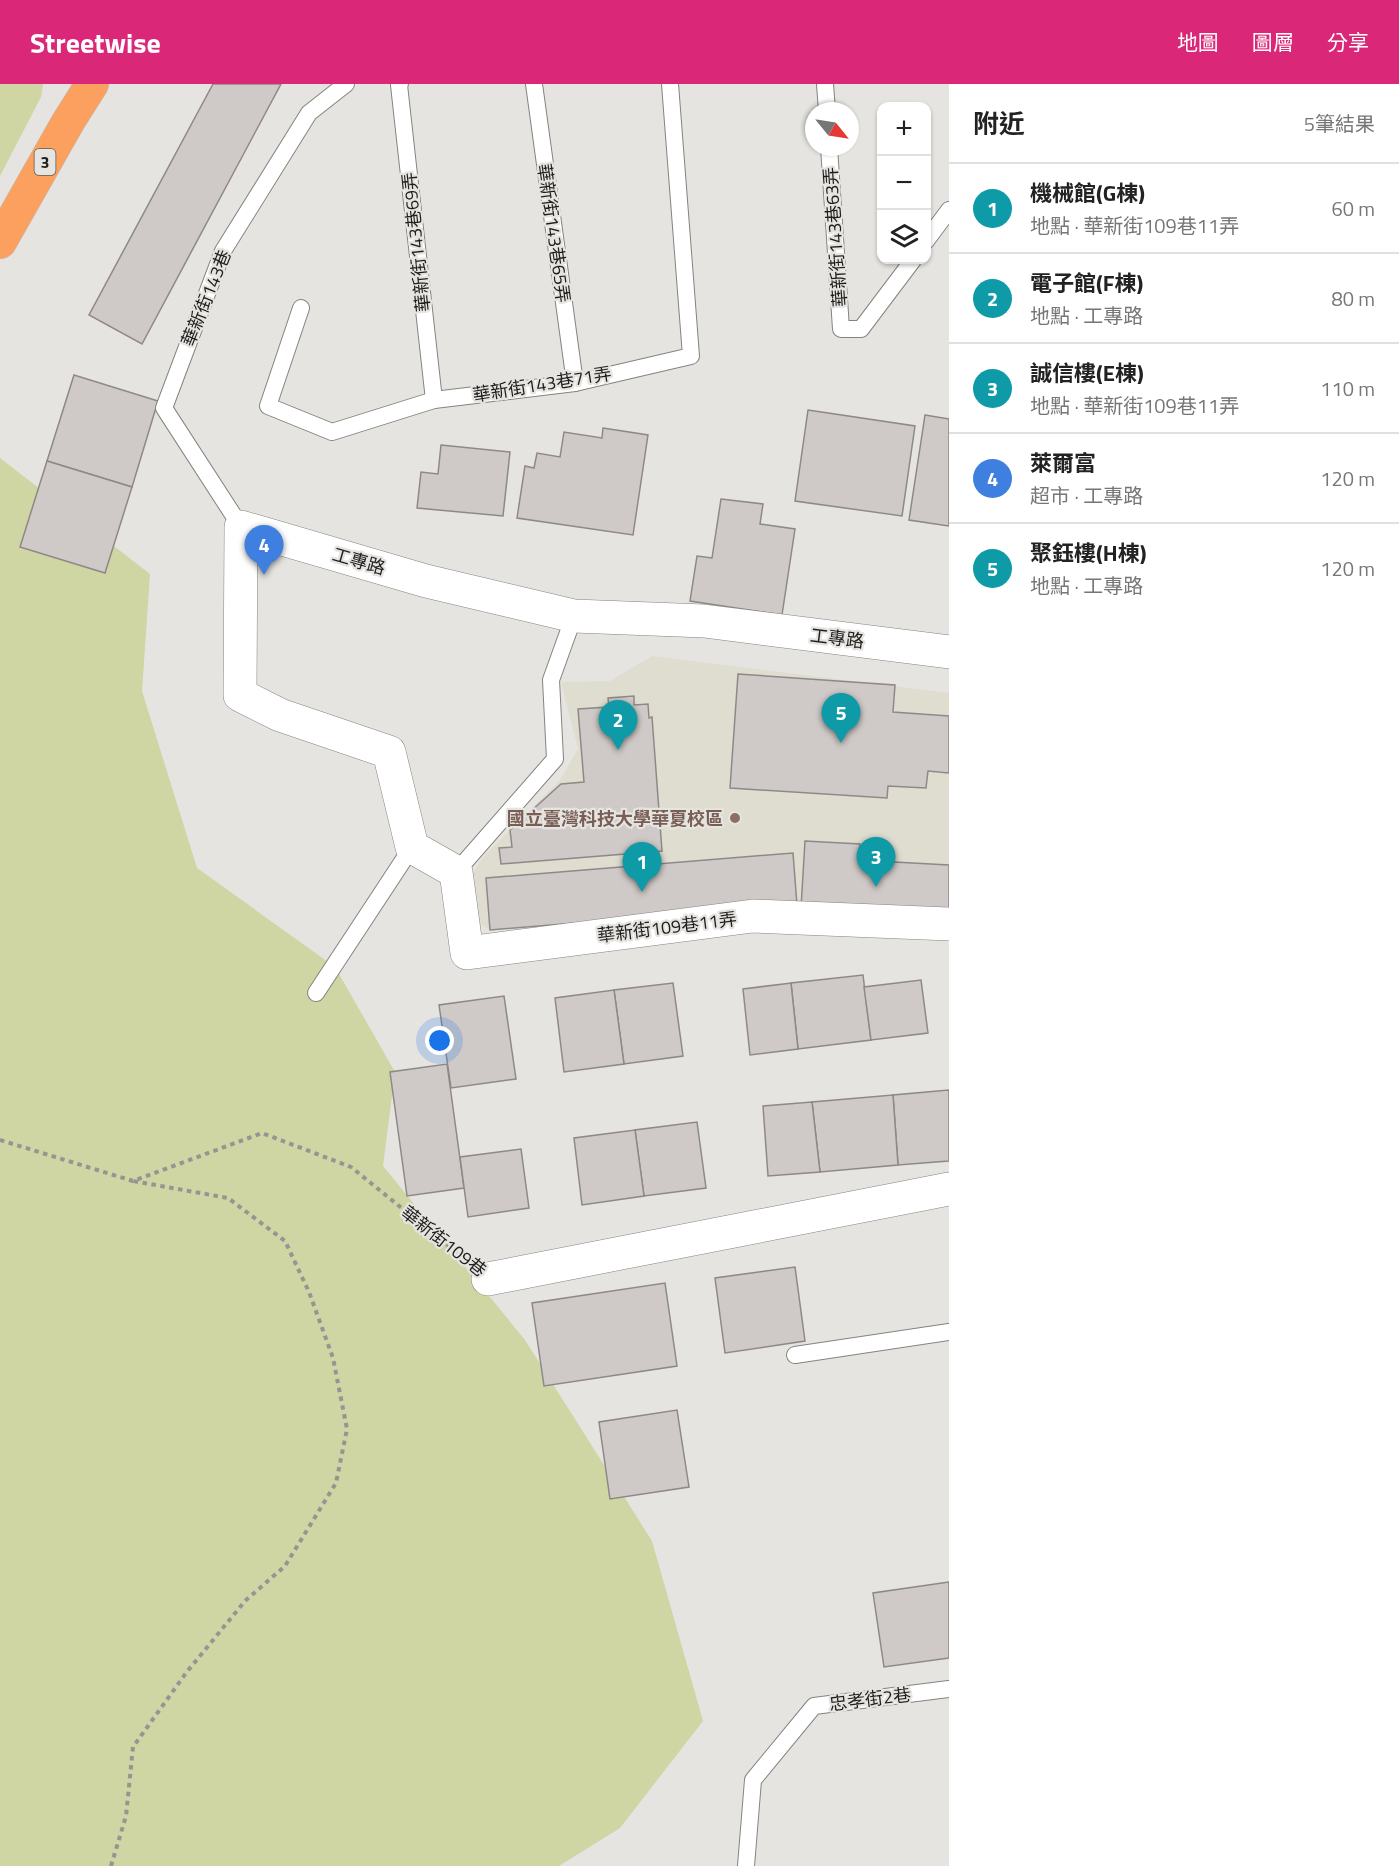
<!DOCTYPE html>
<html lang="zh-TW">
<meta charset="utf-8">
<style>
:root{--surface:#fff;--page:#f2f2f2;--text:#222;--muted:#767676;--line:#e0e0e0;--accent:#db2777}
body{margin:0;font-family:"Titillium Web","Noto Sans TC",sans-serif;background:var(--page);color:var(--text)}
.controls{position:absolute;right:18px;top:18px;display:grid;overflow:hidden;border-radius:12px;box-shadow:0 2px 4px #0004}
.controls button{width:54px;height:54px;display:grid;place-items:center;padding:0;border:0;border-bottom:2px solid var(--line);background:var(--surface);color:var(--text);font:30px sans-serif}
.compass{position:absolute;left:805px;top:18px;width:54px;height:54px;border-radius:50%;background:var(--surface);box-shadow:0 2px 4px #0004;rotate:120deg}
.you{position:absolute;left:440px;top:957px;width:21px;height:21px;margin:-15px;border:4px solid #fff;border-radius:50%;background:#1a73e8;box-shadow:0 0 0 9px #1a73e833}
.badge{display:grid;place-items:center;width:39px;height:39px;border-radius:50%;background:var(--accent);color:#fff;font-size:20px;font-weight:700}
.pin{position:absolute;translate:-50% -50px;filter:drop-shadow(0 2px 3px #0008)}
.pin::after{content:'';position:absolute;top:32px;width:21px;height:18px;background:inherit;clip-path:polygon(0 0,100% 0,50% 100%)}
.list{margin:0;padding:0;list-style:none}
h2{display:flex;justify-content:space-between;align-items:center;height:78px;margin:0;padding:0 24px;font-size:26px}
h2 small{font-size:20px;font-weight:400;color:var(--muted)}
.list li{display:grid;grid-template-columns:39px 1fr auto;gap:18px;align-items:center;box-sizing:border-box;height:90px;padding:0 24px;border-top:2px solid var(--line)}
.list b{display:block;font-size:22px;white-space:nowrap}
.list p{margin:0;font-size:20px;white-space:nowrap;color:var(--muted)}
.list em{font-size:20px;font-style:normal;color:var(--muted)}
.icon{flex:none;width:33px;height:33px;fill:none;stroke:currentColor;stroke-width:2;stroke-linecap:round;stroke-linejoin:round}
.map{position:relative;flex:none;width:949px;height:1782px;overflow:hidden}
header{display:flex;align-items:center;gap:36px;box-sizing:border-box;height:84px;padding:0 30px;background:var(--accent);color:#fff}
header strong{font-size:28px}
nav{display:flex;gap:33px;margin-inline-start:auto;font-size:21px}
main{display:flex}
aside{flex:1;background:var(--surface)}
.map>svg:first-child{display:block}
.built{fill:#dfdcd0}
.green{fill:#cfd5a3}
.building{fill:#cfcac8;stroke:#8e8987;stroke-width:1.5}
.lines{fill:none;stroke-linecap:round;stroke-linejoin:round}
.lane-casing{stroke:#85837f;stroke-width:18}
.street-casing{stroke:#85837f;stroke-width:34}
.highway-casing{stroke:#c0c0c0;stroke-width:34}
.path{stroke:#979592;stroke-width:4;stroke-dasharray:4.5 4.5;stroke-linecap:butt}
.lane{stroke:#fff;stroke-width:16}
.street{stroke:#fff;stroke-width:33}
.highway{stroke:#fba05e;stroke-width:33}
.education-dot{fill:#8d6e63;stroke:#e6e4e0;stroke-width:2}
.labels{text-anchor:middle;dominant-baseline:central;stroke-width:4.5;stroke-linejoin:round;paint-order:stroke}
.shield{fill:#e6e4e0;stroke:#5b5958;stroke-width:1.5}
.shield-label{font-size:16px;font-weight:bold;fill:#1f1e1d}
.street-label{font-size:18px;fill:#1f1e1d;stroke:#e6e4e0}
.education-label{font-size:18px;font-weight:bold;fill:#785e54;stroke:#e6e4e0;text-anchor:end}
</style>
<header>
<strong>Streetwise</strong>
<nav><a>地圖</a><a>圖層</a><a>分享</a></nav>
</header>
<main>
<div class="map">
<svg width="949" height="1782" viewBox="0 0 949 1782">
<rect width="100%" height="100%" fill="#e6e4e0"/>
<path class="built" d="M652 572 949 609V832L773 823 490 846 472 834 471 792 484 772 560 696 578 665 561 598 610 597Z"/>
<g class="green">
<path d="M0 0H43L41 13 0 92Z"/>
<path d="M0 374 150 490 142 607 197 784 335 883 395 988 383 1082 525 1256 652 1457 703 1637 620 1744 559 1782H0Z"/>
</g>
<g class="building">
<path d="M213 0H281L142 260 89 231Z"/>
<path d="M74 291 158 317 132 403 47 377Z"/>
<path d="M808 326 915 342 902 432 795 417Z"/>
<path d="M925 331 949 335V442L909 436Z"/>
<path d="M603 344 648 351 633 451 517 434 525 382 534 384 537 369 560 373 564 348 602 354Z"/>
<path d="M441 361 510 368 503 432 417 424 421 388 438 390Z"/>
<path d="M47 377 132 403 105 489 20 463Z"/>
<path d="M721 415 763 420 760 440 795 445 782 531 690 517 697 472 712 474Z"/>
<path d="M738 590 895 601 893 628 949 632V689L928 687 926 704 888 702 887 714 730 704Z"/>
<path d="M634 612V621L648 620 649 634 652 633 662 767 501 780 499 764 512 763 510 746 561 700 584 698 578 625 609 623 608 614Z"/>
<path d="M805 757 860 760 858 776 949 781V832L801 824Z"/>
<path d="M793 769 797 821 490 846 486 794Z"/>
<path d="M863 891 871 956 798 965 791 899Z"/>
<path d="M921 896 928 949 871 956 864 903Z"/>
<path d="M673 899 683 972 624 980 614 906Z"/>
<path d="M791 899 798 965 750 971 743 905Z"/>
<path d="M614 906 624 980 564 988 555 914Z"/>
<path d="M504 912 516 995 451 1004 439 921Z"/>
<path d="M447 980 464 1104 407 1112 390 988Z"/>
<path d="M949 1006V1077L898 1081 893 1011Z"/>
<path d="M893 1011 898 1081 820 1088 812 1018Z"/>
<path d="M812 1018 820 1088 768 1092 763 1022Z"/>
<path d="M697 1038 706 1104 644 1112 635 1046Z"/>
<path d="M635 1046 644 1112 582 1121 574 1054Z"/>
<path d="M521 1065 529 1124 468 1133 460 1073Z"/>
<path d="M795 1183 805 1257 725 1269 715 1194Z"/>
<path d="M665 1199 677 1282 544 1302 532 1219Z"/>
<path d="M677 1326 689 1403 610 1415 599 1338Z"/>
<path d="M949 1498V1574L884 1583 873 1509Z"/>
</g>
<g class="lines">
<defs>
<g id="lane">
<path d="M400 0 399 1 434 316"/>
<path d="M534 0 575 299"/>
<path d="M825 0 827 27"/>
<path d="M829 63 841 245H861L913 176"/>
<path d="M926 157 949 126"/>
<path d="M301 224 268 322 332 348 434 316 575 299 691 272 670 0"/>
<path d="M241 443 164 324 223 167 309 29 346 0"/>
<path d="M456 788 555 675 551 596 574 532"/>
<path d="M316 909 412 763"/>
<path d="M795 1271 949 1248"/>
<path d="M746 1782 753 1696 814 1622 949 1605"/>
</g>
<g id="street">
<path d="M949 568 704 537 574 532 426 497 241 443 240 611 280 631 389 668 412 763 456 788 467 869 753 832 949 840"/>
<path d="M488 1195 949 1105"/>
</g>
<path id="highway" d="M0 158 68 38 92 0"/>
</defs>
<use href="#lane" class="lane-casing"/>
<use href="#street" class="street-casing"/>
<use href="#highway" class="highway-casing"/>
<g class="path">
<path d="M0 1056 133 1097 262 1049 351 1083 467 1177"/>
<path d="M111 1782 126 1732 133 1663 186 1589 245 1517 285 1482 336 1399 347 1345 333 1274 309 1208 285 1157 228 1114 133 1097"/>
</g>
<use href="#lane" class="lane"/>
<use href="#street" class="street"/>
<use href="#highway" class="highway"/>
</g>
<circle class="education-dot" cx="735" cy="734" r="6"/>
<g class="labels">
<rect class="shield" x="34.5" y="65" width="21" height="26" rx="4.5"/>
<g class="shield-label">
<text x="45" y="78">3</text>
</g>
<g class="street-label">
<text transform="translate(554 149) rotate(82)">華新街143巷65弄</text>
<text transform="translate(835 153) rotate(-94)">華新街143巷63弄</text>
<text transform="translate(416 158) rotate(-96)">華新街143巷69弄</text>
<text transform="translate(206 214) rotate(-68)">華新街143巷</text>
<text transform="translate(542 300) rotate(-9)">華新街143巷71弄</text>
<text transform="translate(359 477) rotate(16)">工專路</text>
<text transform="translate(837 554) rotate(7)">工專路</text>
<text transform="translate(667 843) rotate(-7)">華新街109巷11弄</text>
<text transform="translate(444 1157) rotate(38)">華新街109巷</text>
<text transform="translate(870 1615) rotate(-7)">忠孝街2巷</text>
</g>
<g class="education-label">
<text x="723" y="734">國立臺灣科技大學華夏校區</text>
</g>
</g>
</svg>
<div class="controls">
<button>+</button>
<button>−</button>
<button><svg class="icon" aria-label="layers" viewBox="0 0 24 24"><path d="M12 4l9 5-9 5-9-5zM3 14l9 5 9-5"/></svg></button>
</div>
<svg class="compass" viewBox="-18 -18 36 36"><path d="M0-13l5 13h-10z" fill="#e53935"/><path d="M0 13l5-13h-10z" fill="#767676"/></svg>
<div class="you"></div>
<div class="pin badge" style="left:642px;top:808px;background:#0f9aa8">1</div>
<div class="pin badge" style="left:618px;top:666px;background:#0f9aa8">2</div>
<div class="pin badge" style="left:876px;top:803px;background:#0f9aa8">3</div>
<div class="pin badge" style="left:264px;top:491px;background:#3f7fe0">4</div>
<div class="pin badge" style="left:841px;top:659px;background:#0f9aa8">5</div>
</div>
<aside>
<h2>附近<small>5筆結果</small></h2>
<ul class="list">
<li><span class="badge" style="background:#0f9aa8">1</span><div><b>機械館(G棟)</b><p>地點 · 華新街109巷11弄</p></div><em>60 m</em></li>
<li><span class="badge" style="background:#0f9aa8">2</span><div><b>電子館(F棟)</b><p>地點 · 工專路</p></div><em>80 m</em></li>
<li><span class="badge" style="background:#0f9aa8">3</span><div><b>誠信樓(E棟)</b><p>地點 · 華新街109巷11弄</p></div><em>110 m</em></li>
<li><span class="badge" style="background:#3f7fe0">4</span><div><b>萊爾富</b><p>超市 · 工專路</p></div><em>120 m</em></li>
<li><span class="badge" style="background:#0f9aa8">5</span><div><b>聚鈺樓(H棟)</b><p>地點 · 工專路</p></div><em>120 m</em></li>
</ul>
</aside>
</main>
